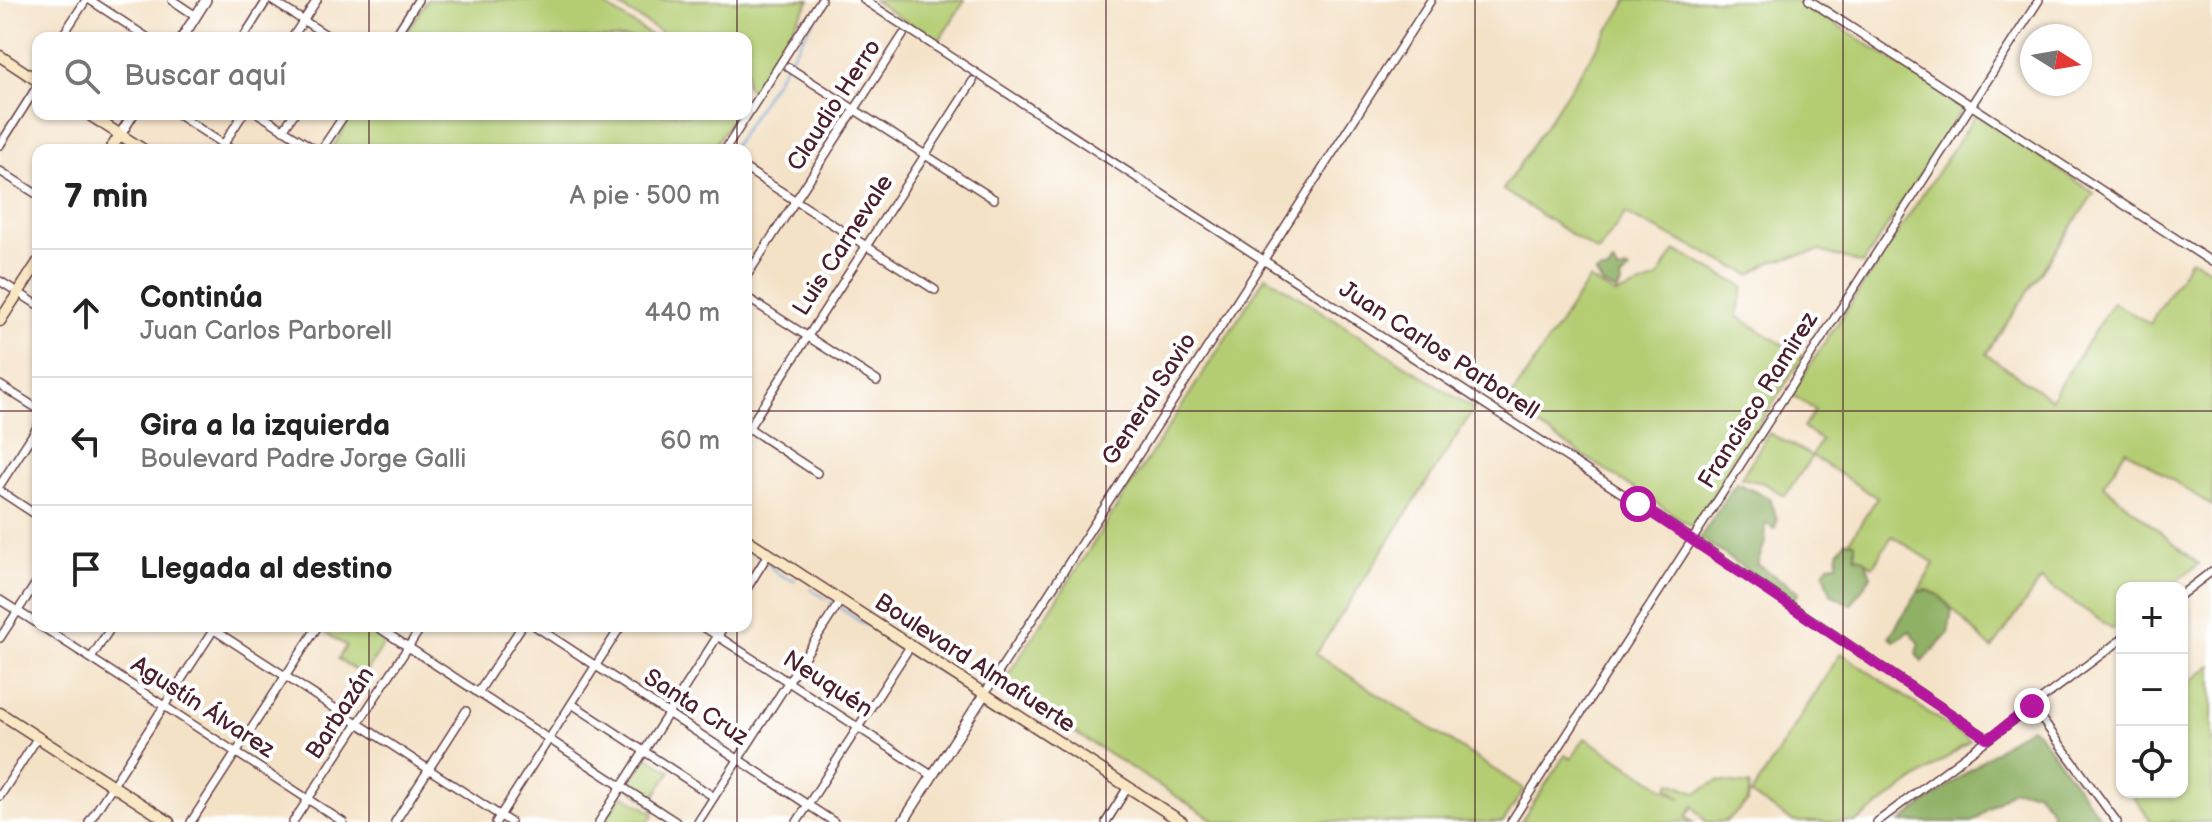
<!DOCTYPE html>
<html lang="es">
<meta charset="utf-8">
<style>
:root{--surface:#fff;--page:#f6f6f6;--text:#222;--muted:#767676;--line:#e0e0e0}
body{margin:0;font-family:"Balsamiq Sans",sans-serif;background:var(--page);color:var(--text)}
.controls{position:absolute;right:24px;bottom:24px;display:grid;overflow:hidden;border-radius:16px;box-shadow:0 2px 6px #0004}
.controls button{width:72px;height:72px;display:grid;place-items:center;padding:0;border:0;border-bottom:2px solid var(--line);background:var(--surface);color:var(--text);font:40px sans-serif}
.compass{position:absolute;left:2020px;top:24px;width:72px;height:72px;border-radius:50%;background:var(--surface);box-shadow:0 2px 6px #0004;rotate:101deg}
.stop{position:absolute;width:24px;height:24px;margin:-18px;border:6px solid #b5179e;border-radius:50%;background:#fff}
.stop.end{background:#b5179e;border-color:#fff;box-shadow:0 2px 8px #0008}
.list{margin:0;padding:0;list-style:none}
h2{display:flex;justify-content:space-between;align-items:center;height:104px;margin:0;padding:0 32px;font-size:34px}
h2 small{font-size:26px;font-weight:400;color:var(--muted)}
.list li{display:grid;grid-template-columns:52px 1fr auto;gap:24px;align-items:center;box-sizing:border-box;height:128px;padding:0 32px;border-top:2px solid var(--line)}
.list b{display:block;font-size:30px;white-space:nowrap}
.list p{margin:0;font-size:26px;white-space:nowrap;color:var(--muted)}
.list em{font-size:26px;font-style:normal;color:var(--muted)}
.icon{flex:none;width:44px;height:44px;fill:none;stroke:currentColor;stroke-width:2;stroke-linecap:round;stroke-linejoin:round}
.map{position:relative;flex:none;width:2212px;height:822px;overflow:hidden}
.search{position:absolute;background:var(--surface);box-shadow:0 2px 6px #0004;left:32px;top:32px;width:720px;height:88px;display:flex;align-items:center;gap:20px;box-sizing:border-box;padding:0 28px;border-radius:16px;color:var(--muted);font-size:30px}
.panel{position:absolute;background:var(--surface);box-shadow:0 2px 6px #0004;left:32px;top:144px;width:720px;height:488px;border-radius:16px}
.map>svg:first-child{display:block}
.green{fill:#b4cd73;stroke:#7f764f;stroke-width:2}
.forest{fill:#8fb065;stroke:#6c6848;stroke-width:2}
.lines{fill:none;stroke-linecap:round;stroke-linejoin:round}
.stream{stroke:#68a4d9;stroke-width:2}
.minor-casing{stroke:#643c42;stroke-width:10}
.tertiary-casing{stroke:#643c42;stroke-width:12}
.secondary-casing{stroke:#643c42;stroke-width:13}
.minor{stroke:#fff;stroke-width:7}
.tertiary{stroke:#fff;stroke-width:9}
.secondary{stroke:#f9e7c3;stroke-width:10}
.route{stroke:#b5179e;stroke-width:10}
.grid{fill:none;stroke:#4a1f2b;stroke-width:2;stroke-opacity:0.55}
.labels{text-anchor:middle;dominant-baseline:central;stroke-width:8;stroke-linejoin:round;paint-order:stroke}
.street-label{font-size:24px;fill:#4a1f2b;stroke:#fff}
</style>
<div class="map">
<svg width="2212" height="822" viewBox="0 0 2212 822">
<rect width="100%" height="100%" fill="#fff"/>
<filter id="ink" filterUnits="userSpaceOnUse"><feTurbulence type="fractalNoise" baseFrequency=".0125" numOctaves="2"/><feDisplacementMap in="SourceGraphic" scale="16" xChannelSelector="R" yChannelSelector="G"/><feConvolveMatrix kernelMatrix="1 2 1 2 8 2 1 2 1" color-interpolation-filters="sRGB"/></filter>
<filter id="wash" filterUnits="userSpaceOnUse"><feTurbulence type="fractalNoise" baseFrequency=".006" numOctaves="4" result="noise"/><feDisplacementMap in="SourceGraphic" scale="32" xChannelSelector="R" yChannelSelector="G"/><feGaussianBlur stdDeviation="1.8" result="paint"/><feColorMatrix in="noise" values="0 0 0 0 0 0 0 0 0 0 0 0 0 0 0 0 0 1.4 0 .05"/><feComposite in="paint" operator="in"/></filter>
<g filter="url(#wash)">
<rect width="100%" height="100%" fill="#f4e2c7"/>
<g class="green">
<path d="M427 0H596L655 38H403Z"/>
<path d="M610 0H810L753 90 746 86V38H670Z"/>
<path d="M873 0H965L938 42Z"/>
<path d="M1628 0H1798L1964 106 1863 264 1820 251 1770 262 1751 275 1625 214 1598 252 1503 190Z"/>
<path d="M353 114H735L712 150H331Z"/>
<path d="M1976 114 2094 193 1986 354 2051 399 2113 302 2150 324 2191 259 2212 270V506L2126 450 2103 485 2199 564 2167 588H2122V622L2113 629 2041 580 1992 649 1939 595 1927 590 1918 592 1934 563 1892 536 1873 566 1845 548 1877 498 1812 456 1785 496 1764 483 1741 478 1769 433 1812 456 1821 440 1803 428 1815 410 1791 394Z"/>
<path d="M1675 250 1744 287 1737 316 1803 357 1693 527 1506 405 1589 279 1615 295 1657 279Z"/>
<path d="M1266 276 1474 409 1316 654 1524 789 1503 822H1217L1001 686Z"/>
<path d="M324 626H368L387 639 364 676 338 659 346 646 321 630Z"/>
<path d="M1841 653 1970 741 1856 822H1794L1751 795Z"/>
<path d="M2212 665V822H2152L2130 792H2182V688Z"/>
<path d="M1585 738 1681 799 1668 787 1671 782 1697 793 1717 781 1750 785 1748 802 1725 822H1706L1693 806 1686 817 1693 822H1521L1565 755 1571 759Z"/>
<path d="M648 757 671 771 650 803 629 788 628 785Z"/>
<path d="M623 795 654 813 648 822H604Z"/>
</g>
<g class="forest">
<path d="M1613 264 1619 272 1625 269 1629 271 1620 279 1621 285 1617 292 1603 285 1596 274 1600 271H1608Z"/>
<path d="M1736 483 1770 498 1777 520 1775 529 1766 523 1765 542 1757 564 1799 592 1793 601 1700 538Z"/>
<path d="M1846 541 1855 542V557L1865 559 1871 576 1851 605 1831 594 1824 572 1829 565 1837 564 1838 552Z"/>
<path d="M1927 590 1939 595 1952 610 1948 634 1922 662 1916 654 1920 644 1910 631 1894 641 1889 637 1918 592Z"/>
<path d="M2031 727 2040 735 2103 822H2055L2050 808 2036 791 2012 790 1972 822H1901L2011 739Z"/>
</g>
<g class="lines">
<g class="stream">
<path d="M731 150 827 0"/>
<path d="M746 548 760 557"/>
<path d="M768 562C774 573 783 577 795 580"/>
<path d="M811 589 826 599"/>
<path d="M830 602 833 604"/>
<path d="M840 608 865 625"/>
<path d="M878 634 903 650"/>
<path d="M910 654 941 673"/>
</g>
</g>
</g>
<g filter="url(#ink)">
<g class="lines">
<defs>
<g id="minor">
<path d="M90 0 148 38"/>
<path d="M172 0 196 16"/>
<path d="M271 0 331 38"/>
<path d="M864 0 1692 539 1988 739"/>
<path d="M1809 0 2212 262"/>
<path d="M61 38 86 0"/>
<path d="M243 38 267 0"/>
<path d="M292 38 317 0"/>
<path d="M394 38 418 0"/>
<path d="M788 67 994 199"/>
<path d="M177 114 232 150"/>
<path d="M259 114 316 150"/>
<path d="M283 130 294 114"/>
<path d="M0 145 38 85"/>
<path d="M220 150 243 114"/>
<path d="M321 150 345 114"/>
<path d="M725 150 821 0"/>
<path d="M746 169 935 290"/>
<path d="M0 171 38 195"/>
<path d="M746 277 903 35"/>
<path d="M0 281 38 305"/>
<path d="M746 297 877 381"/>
<path d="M0 385 38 409"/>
<path d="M746 426 817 473"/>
<path d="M746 432 973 81"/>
<path d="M0 485 38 426"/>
<path d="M0 491 38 516"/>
<path d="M746 590 769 553"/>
<path d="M2182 594 2212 571"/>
<path d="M0 600 38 624"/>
<path d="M41 626 343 822"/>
<path d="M208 626 510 822"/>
<path d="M376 626 676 822"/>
<path d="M535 626 834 822"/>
<path d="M702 626 933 776"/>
<path d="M0 638 38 580"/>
<path d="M91 658 112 626"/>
<path d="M478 693 522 626"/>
<path d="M985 693 1431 0"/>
<path d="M572 704 714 797"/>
<path d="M2032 706 2117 822"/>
<path d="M0 796 38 737"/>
<path d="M89 822 216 626"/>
<path d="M191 822 318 626"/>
<path d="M293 822 422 626"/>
<path d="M395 822 466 711"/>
<path d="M496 822 621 626"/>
<path d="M599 822 724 626"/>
<path d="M698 822 841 600"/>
<path d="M797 822 911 645"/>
<path d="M1106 822 1128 787"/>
<path d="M1511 822 2039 0"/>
<path d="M1877 822 2122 639"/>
</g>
<g id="tertiary">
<path d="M182 38 206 0"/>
<path d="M120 135 133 114"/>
<path d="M903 822 985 693"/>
</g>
<g id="secondary">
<path d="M0 56 38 81"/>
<path d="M88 114 144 150"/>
<path d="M110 150 120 135"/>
<path d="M0 321 38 262"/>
<path d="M746 539 1182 822"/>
<path d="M0 713 169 822"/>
</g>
</defs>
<use href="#minor" class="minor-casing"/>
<use href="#tertiary" class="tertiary-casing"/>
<use href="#secondary" class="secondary-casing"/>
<use href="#minor" class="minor"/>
<use href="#tertiary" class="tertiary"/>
<use href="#secondary" class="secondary"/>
</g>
</g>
<g class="lines" filter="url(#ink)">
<path class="route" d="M1638 504 1988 739 2032 706"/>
</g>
<path class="grid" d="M369 0V38M737 0V38M1106 0V822M1475 0V822M1843 0V822M369 114V150M737 114V150M0 411H38M746 411H2212M369 626V822M737 626V822"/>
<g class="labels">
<g class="street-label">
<text transform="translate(834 105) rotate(-57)">Claudio Herro</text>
<text transform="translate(843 245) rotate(-57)">Luis Carnevale</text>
<text transform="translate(1439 350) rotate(33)">Juan Carlos Parborell</text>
<text transform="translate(1149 399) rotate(-57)">General Savio</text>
<text transform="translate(1758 400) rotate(-58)">Francisco Ramirez</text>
<text transform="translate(975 663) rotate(33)">Boulevard Almafuerte</text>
<text transform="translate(828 684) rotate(33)">Neuquén</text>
<text transform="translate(203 707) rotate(33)">Agustín Álvarez</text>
<text transform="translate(696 707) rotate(33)">Santa Cruz</text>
<text transform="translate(340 713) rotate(-57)">Barbazán</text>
</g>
</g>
</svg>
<div class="controls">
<button>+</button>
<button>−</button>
<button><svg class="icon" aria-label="locate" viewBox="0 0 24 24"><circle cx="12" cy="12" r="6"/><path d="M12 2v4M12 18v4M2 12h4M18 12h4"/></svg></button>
</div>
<svg class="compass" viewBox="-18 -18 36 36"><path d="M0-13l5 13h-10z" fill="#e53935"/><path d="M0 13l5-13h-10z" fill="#767676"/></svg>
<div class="stop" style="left:1638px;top:504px"></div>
<div class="stop end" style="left:2032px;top:706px"></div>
<div class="search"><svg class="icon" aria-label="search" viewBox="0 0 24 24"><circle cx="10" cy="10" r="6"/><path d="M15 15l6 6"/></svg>Buscar aquí</div>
<section class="panel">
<h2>7 min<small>A pie · 500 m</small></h2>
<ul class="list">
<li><svg class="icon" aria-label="ahead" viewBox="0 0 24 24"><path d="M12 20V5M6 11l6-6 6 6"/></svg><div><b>Continúa</b><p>Juan Carlos Parborell</p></div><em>440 m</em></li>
<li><svg class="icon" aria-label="left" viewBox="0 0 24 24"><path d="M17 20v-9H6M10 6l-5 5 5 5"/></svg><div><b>Gira a la izquierda</b><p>Boulevard Padre Jorge Galli</p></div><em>60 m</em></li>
<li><svg class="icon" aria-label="arrive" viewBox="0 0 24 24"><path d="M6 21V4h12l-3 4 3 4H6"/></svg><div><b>Llegada al destino</b></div></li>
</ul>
</section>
</div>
